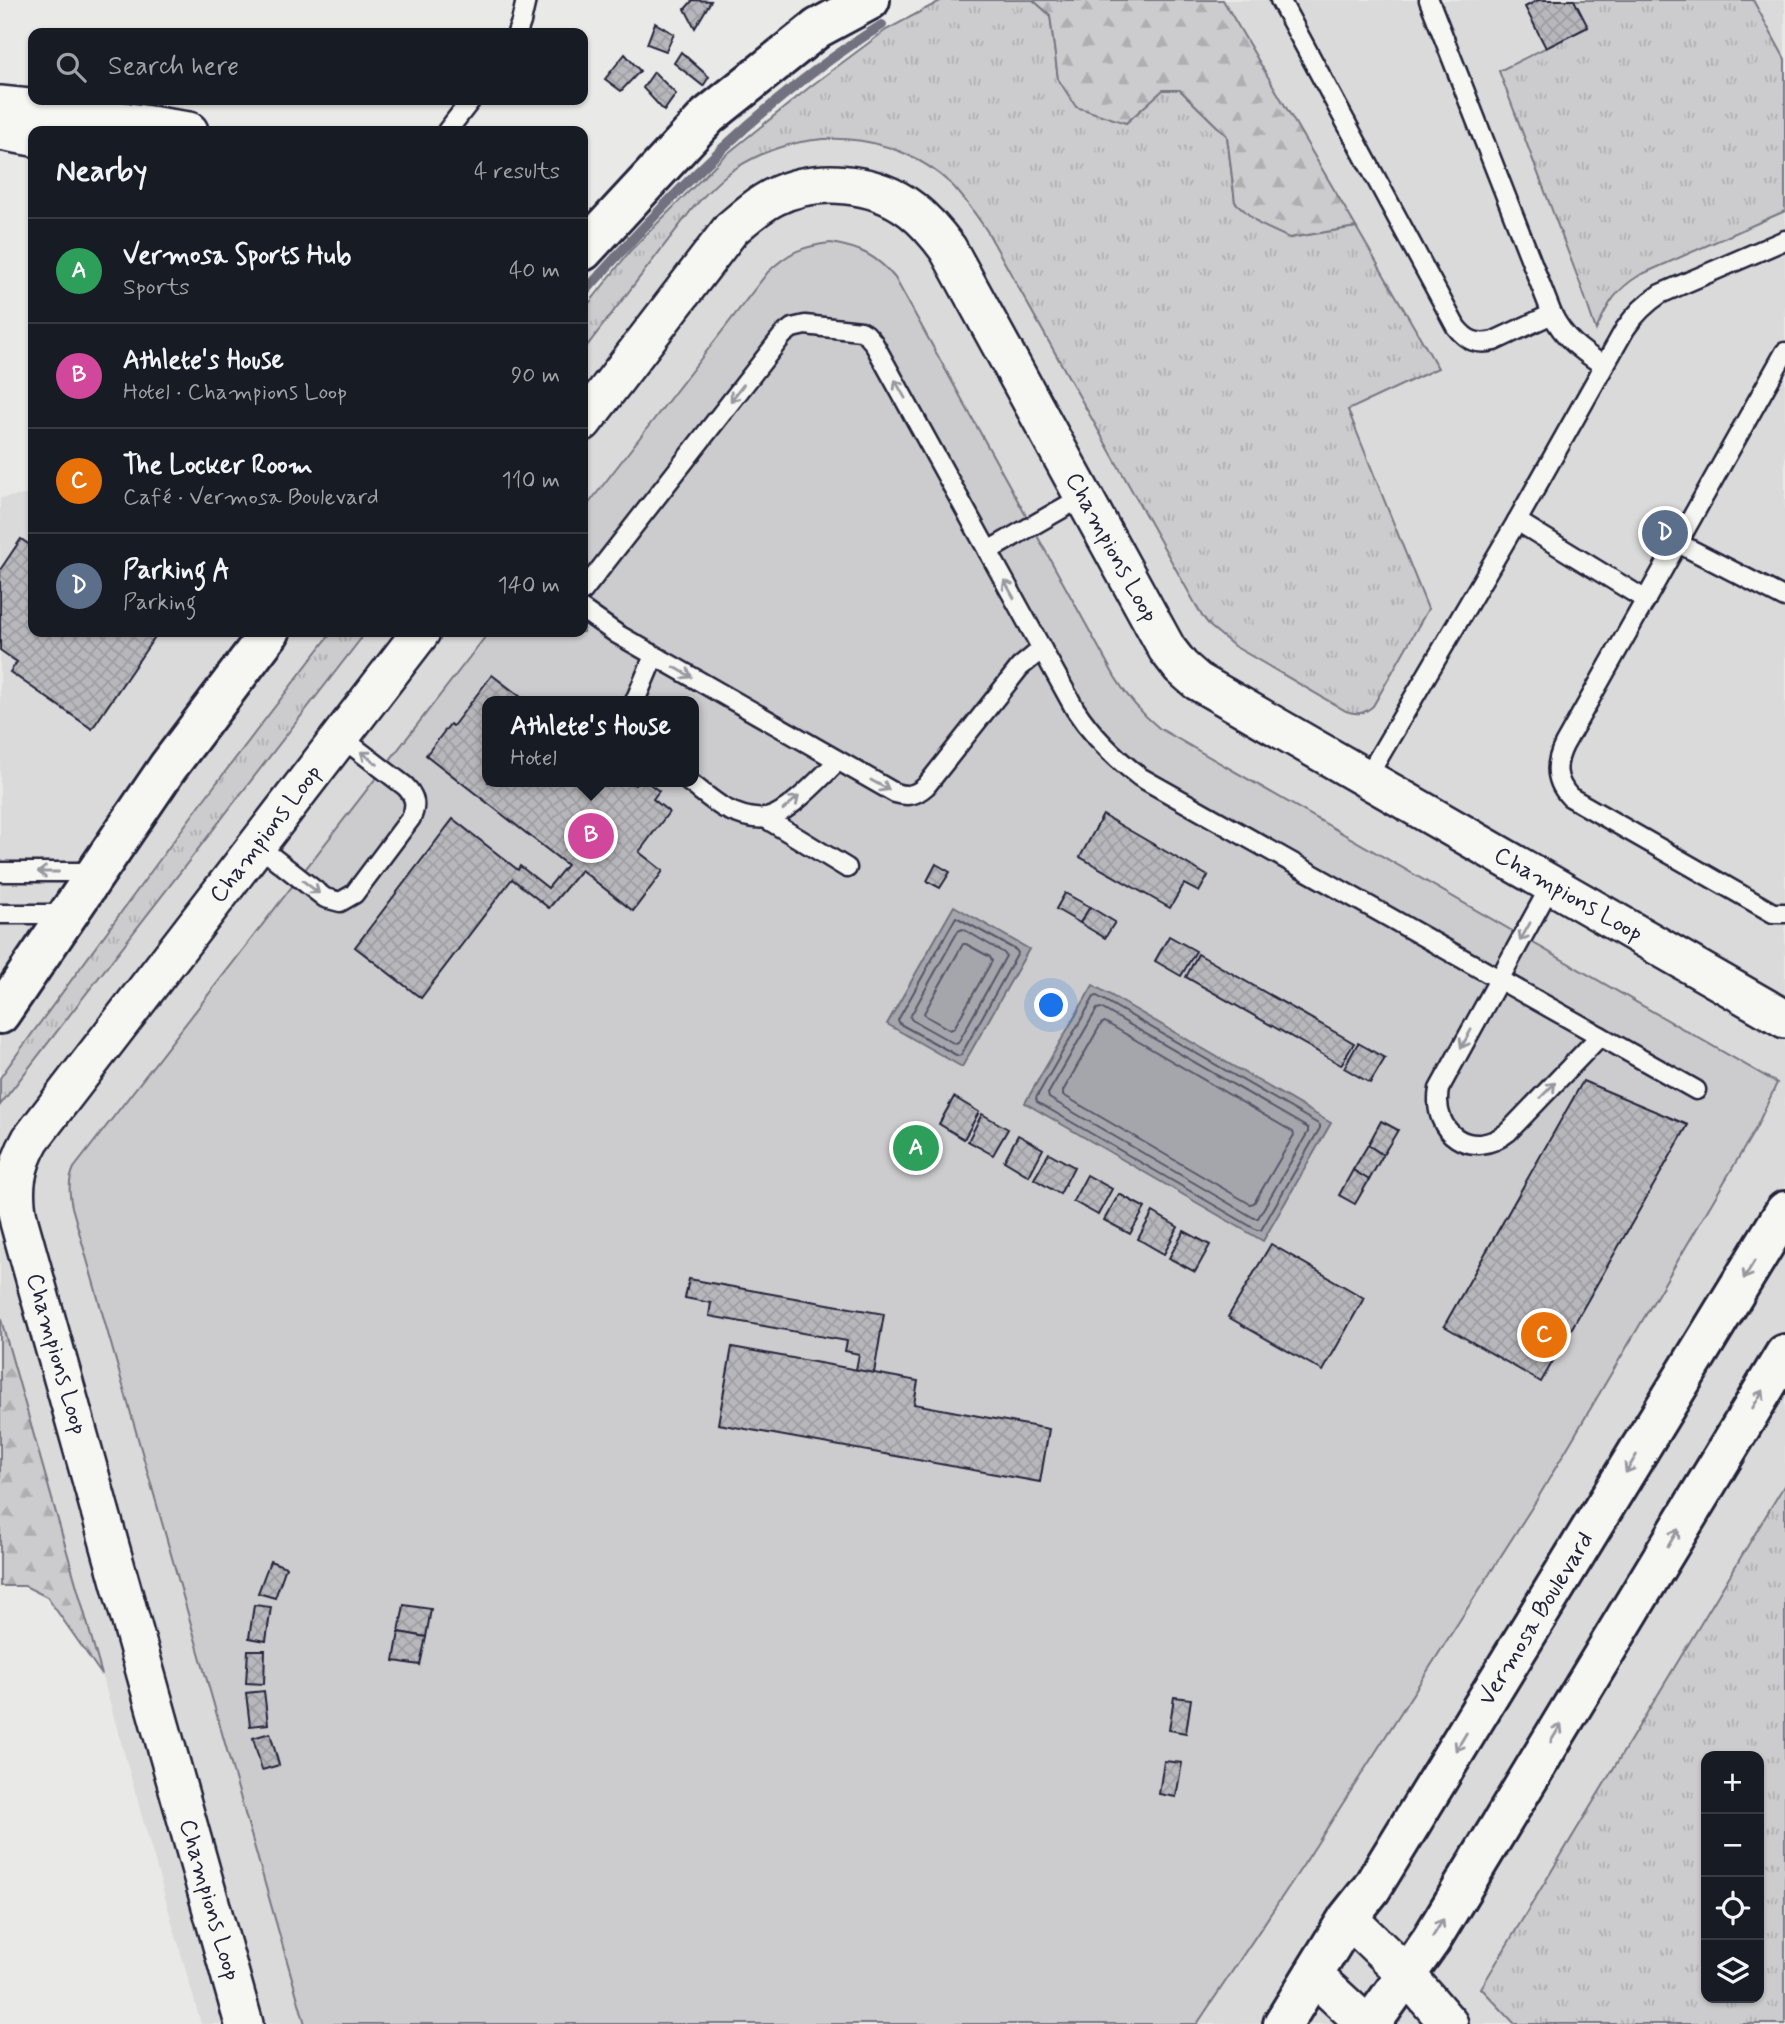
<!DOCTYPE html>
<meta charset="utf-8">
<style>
:root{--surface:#171b24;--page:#242831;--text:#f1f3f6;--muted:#9ea1a6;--line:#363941;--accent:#0f766e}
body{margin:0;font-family:Mynerve,sans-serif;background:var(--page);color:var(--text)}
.controls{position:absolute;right:21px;bottom:21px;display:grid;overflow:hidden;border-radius:14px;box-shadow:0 2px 5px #0004}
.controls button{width:63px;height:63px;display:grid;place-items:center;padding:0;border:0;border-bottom:2px solid var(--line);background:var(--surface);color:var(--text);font:35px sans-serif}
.you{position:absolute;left:1052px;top:1006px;width:24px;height:24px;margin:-18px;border:5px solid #fff;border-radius:50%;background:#1a73e8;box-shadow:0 0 0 10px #1a73e833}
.badge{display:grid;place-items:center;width:46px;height:46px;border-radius:50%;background:var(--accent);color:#fff;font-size:23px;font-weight:700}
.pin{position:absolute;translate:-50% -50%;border:4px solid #fff;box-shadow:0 2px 7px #0006}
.popup{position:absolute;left:482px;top:696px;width:217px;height:91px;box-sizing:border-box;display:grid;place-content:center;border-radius:14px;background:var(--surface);filter:drop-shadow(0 2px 5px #0005);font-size:23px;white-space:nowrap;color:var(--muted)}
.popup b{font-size:26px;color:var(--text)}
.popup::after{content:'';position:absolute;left:50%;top:100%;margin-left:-14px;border:14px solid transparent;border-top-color:var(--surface)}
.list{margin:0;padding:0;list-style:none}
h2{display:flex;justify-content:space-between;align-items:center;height:91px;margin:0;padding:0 28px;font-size:30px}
h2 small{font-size:23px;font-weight:400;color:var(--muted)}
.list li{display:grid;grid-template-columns:46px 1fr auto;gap:21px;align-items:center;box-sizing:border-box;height:105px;padding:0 28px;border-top:2px solid var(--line)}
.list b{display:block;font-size:26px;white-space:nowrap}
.list p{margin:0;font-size:23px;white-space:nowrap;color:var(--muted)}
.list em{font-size:23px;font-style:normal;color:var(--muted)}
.icon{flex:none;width:38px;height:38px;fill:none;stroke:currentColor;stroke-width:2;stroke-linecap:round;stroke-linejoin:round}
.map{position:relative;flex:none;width:1785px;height:2024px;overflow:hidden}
.search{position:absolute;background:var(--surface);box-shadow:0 2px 5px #0004;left:28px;top:28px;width:560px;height:77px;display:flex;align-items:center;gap:18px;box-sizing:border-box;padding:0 24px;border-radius:14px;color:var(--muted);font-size:26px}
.panel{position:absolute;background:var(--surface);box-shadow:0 2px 5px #0004;left:28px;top:126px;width:560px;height:511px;border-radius:14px}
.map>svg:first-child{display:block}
.built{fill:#dadada;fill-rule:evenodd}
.grass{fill:url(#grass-tufts);stroke:#777784;stroke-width:2;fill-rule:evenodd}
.forest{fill:url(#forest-firs);stroke:#777784;stroke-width:2}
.garden{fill:#ccccce;stroke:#777784;stroke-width:2;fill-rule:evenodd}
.water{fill:#a5a5ac;stroke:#71717f;stroke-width:2}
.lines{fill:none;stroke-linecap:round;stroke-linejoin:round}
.shore{stroke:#565668;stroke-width:2}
.stream{stroke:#71717f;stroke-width:10}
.building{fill:url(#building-cross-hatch);stroke:#22223b;stroke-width:2}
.service-casing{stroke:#22223b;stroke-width:23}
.minor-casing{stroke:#22223b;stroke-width:42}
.tertiary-casing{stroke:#22223b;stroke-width:44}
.secondary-casing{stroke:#22223b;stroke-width:44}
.service{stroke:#f6f6f2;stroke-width:18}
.minor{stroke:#f6f6f2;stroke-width:37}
.tertiary{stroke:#f6f6f2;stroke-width:38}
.secondary{stroke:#f6f6f2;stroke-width:38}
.oneway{stroke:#9797a0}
.labels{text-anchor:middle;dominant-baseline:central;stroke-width:5;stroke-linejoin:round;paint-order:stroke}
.street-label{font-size:24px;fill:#22223b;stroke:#f6f6f2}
</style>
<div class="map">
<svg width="1785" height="2024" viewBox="0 0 1785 2024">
<defs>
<pattern id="grass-tufts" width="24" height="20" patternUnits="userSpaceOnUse" patternTransform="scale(1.75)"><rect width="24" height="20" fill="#ccccce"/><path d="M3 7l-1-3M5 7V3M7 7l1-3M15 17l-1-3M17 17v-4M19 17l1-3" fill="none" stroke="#afafb2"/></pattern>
<pattern id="forest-firs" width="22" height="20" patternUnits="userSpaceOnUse" patternTransform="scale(1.75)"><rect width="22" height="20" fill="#ccccce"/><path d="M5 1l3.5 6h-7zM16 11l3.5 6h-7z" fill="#afafb2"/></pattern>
<pattern id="building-cross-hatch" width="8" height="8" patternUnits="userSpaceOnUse" patternTransform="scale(1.75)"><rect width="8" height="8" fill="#b8b8bc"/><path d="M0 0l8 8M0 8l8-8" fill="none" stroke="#9e9ea2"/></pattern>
</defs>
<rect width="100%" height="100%" fill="#e9e9e7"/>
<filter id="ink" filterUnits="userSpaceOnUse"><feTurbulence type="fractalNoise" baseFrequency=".0143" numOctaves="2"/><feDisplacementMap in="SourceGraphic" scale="14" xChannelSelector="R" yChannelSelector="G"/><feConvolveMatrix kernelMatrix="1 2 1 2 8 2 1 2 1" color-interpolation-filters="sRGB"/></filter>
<g filter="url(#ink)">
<path class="built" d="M1223 0H1785V2024H201L0 1316V498L33 494V632H583V311L630 251 722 158 811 86 886 30 1427 609 1348 410 1438 368ZM488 701H694V782H488ZM1706 1756H1759V1998H1706Z"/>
<g class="grass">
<path d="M942 0H1033L1050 15 1058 79 1126 123 1163 89 1180 90 1227 136 1235 202 1290 238 1356 227 1438 368 1348 410 1428 609 1373 706C1364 714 1357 715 1346 711L1234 646 1211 627 1202 616 987 231C976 215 965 198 951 184 892 129 803 125 736 168 720 178 706 194 693 208L583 351V311L630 251 722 158 811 86 886 30Z"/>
<path d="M1574 0H1753L1785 59V211L1640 275C1615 290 1608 304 1596 330L1581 286 1499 71 1587 27Z"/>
<path d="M332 632H366L0 1105V1078L12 1061 202 802Z"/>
<path d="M1785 1484V2024H1515L1481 1988ZM1706 1756H1759V1998H1706Z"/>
</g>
<g class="forest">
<path d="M1033 0H1223L1356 227 1289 238 1259 224 1235 202 1227 136 1180 90H1163L1126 123 1076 107 1058 79 1050 15Z"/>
<path d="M0 1316 102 1675 47 1597 25 1586H0Z"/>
</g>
<path class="garden" d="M831 243C860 248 876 255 895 278L1115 677C1127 697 1141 713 1159 728L1777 1083 1756 1128 1536 1501 1306 1861 1197 2024H305L72 1207C69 1193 68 1181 74 1168L489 632H583V511L768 272C789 252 803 246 831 243ZM488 701H694V782H488Z"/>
<g class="water">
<path d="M954 906 1029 949 962 1067 887 1024Z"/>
<path d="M1093 985 1331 1123 1263 1241 1025 1103Z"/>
</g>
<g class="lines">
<g class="shore">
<path d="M956 917 1016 950 1018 953 961 1055 958 1056 900 1024 898 1020Z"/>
<path d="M963 929 1004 953 1006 956 958 1043 955 1044 912 1020 910 1017 958 931Z"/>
<path d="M963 944H966L990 957 992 961 954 1028 950 1030 926 1016 924 1013Z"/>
<path d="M1097 996 1320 1125V1128L1261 1230H1257L1037 1102 1036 1098 1094 997Z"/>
<path d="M1101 1008 1308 1128V1132L1258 1218H1254L1049 1098 1048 1094 1097 1009Z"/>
<path d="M1105 1022 1293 1132 1294 1135 1254 1203 1250 1204 1063 1095V1091L1101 1024Z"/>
</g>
<path class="stream" d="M583 294C672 193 767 96 882 25"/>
</g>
<g class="building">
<path d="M693 0 711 1 695 28 685 9Z"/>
<path d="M1538 0H1574L1588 27 1546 48 1525 7Z"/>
<path d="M655 23 674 34 666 51 647 44Z"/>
<path d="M681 52 709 77 703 86 674 63Z"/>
<path d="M625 54 640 71 621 91 605 79Z"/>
<path d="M654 72 676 94 664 111 643 88Z"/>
<path d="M21 539 33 547V632H158L92 729 10 672 17 662 0 650V570Z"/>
<path d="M492 675 526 701H488V782H630L635 785 638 782H647L659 791 653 799 669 812 639 852 663 871 633 911 581 870 549 908 512 879 421 998 355 947 453 819 518 870 520 866 548 888 567 865 426 755 450 724 453 726Z"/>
<path d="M1103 815 1208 876 1199 892 1184 884 1170 908 1080 857Z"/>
<path d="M936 864 950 872 940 888 927 881Z"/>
<path d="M1065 893 1090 907 1080 923 1056 909Z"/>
<path d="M1090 907 1115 922 1105 938 1080 923Z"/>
<path d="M1169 936 1196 951 1181 976 1155 961Z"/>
<path d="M1198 954 1354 1043 1341 1065 1186 977Z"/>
<path d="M1358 1043 1385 1058 1370 1083 1344 1068Z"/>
<path d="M1583 1081 1688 1125 1541 1382 1444 1326Z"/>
<path d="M954 1097 979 1112 964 1139 939 1124Z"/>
<path d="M982 1114 1008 1129 993 1155 968 1141Z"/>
<path d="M1381 1121 1398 1130 1383 1155 1368 1145Z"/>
<path d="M1018 1135 1043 1149 1029 1176 1004 1161Z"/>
<path d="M1368 1145 1383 1155 1369 1180 1353 1170Z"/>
<path d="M1049 1153 1074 1167 1060 1194 1034 1179Z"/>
<path d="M1353 1170 1369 1180 1355 1204 1339 1195Z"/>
<path d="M1087 1175 1112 1189 1098 1215 1073 1201Z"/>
<path d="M1119 1194 1145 1208 1130 1234 1104 1220Z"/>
<path d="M1153 1212 1178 1227 1164 1254 1138 1239Z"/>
<path d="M1184 1231 1210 1245 1195 1272 1169 1258Z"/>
<path d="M1271 1244 1364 1298 1323 1371 1228 1317Z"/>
<path d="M689 1279 884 1314 874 1373 856 1370 859 1354 845 1351 847 1341 709 1316 711 1303 685 1298Z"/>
<path d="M732 1347 918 1381 914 1404 1049 1429 1040 1482 718 1424Z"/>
<path d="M270 1561 286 1567 275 1598 258 1593Z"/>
<path d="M254 1605 271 1607 266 1641 249 1638Z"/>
<path d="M404 1605 431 1609 426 1637 399 1632Z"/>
<path d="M399 1632 426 1637 420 1665 394 1661Z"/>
<path d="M248 1650H265L264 1684 246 1683Z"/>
<path d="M264 1691 268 1724 250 1726 246 1693Z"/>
<path d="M1174 1697 1191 1699 1186 1733 1169 1730Z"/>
<path d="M270 1733 279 1765 262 1770 253 1738Z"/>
<path d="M1164 1761 1182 1763 1176 1797 1159 1794Z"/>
</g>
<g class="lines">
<defs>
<g id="service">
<path d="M1280 0 1456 327C1467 341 1477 345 1494 341L1552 314"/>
<path d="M1429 0 1552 314C1564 339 1582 351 1604 366"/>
<path d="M517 33 521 22 526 0"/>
<path d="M447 131 471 100"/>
<path d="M1785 352 1564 745C1554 765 1555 781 1570 797L1773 913H1785"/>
<path d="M1517 521 1646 600"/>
<path d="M1678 543 1785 598"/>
<path d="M988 551 1084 496"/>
<path d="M583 591 783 335 792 328 805 325 861 331 866 334 873 342 1075 709C1093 737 1114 757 1140 777L1696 1090"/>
<path d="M583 610 617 634 895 793C908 797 916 795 926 786L1020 667 1042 649"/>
<path d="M635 701 654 656"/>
<path d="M1366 779 1517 521 1625 329C1635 314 1645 304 1660 294L1785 240"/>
<path d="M689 782C700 790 711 800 724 808 736 814 752 820 766 818 788 814 821 777 838 761"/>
<path d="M765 818 847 868"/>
<path d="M257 845 325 898 340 902 354 894 411 818C417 805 415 796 405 786L341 737"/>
<path d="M0 872H97"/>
<path d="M1551 885 1439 1089C1431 1134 1472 1161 1508 1132L1600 1036"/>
<path d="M0 914H66"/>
</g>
<g id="minor">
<path d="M0 105 58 111 189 131"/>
<path d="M0 131 33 137"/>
<path id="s1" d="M583 422 731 229C745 217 758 205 774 197 816 176 875 181 912 210 926 221 937 234 948 249L1167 649 1181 667 1197 681 1785 1019"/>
<path d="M1348 1918 1406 1974 1449 2024"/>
<path d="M1313 1975 1366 2024"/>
<path id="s2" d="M244 2024 19 1222C12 1191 15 1167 31 1139L421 632"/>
</g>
<g id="tertiary">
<path d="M583 251 708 116 818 28 870 0"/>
<path d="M0 1014 168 767 270 632"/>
</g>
<g id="secondary">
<path id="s3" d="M1283 2024 1348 1918 1371 1889 1785 1211"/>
<path d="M1371 2024 1431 1940 1785 1354"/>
</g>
</defs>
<use href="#service" class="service-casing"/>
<use href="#minor" class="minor-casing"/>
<use href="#tertiary" class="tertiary-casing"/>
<use href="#secondary" class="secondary-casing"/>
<use href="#service" class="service"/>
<use href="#minor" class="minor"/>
<use href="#tertiary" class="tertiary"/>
<use href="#secondary" class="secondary"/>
</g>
<defs><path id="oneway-shaft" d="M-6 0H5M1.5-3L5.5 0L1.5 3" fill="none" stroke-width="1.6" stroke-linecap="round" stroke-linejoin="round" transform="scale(1.75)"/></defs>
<g class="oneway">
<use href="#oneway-shaft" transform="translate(900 389) rotate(-119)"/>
<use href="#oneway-shaft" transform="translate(737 393) rotate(128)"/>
<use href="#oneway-shaft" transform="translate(1009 589) rotate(-119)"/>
<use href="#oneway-shaft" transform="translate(683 672) rotate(30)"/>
<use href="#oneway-shaft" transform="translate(369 758) rotate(-143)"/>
<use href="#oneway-shaft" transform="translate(880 785) rotate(29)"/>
<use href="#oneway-shaft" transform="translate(791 803) rotate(-40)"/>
<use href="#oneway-shaft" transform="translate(48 872) rotate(180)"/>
<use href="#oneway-shaft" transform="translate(311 887) rotate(38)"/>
<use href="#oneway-shaft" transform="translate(1525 932) rotate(119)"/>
<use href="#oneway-shaft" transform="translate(1466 1039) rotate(119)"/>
<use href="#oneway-shaft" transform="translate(1548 1090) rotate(-46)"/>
<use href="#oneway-shaft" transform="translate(1749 1270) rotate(121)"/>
<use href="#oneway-shaft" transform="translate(1758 1399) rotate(-59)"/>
<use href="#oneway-shaft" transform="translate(1631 1464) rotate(121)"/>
<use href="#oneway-shaft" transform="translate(1673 1538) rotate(-59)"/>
<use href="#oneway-shaft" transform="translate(1556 1733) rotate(-59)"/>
<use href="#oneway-shaft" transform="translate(1461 1742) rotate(121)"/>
<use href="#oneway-shaft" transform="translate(1438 1928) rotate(-59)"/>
</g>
</g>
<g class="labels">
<g class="street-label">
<text stroke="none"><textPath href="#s1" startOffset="836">Champions Loop</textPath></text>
<text stroke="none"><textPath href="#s2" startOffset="1304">Champions Loop</textPath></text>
<text stroke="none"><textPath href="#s1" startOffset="1424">Champions Loop</textPath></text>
<text transform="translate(56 1354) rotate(74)">Champions Loop</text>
<text stroke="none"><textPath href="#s3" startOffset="478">Vermosa Boulevard</textPath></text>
<text transform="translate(209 1900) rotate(74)">Champions Loop</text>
</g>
</g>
</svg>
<div class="controls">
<button>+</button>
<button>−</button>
<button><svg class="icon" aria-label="locate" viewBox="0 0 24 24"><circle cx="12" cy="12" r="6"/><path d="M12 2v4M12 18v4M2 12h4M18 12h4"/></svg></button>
<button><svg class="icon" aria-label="layers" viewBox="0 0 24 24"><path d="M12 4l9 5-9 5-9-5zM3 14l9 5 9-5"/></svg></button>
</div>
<div class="you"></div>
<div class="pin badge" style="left:916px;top:1148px;background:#2e9e5b">A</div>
<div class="pin badge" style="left:591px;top:836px;background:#d1479c">B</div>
<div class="popup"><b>Athlete's House</b>Hotel</div>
<div class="pin badge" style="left:1544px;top:1335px;background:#e8710a">C</div>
<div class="pin badge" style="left:1665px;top:533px;background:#5c6f8a">D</div>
<div class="search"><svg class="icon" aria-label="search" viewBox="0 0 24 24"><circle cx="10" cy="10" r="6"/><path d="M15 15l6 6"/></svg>Search here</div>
<section class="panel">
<h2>Nearby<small>4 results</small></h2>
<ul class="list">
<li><span class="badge" style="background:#2e9e5b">A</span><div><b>Vermosa Sports Hub</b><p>Sports</p></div><em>40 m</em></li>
<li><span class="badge" style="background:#d1479c">B</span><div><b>Athlete's House</b><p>Hotel · Champions Loop</p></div><em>90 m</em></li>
<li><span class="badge" style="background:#e8710a">C</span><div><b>The Locker Room</b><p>Café · Vermosa Boulevard</p></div><em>110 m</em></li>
<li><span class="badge" style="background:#5c6f8a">D</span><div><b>Parking A</b><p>Parking</p></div><em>140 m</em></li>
</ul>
</section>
</div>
